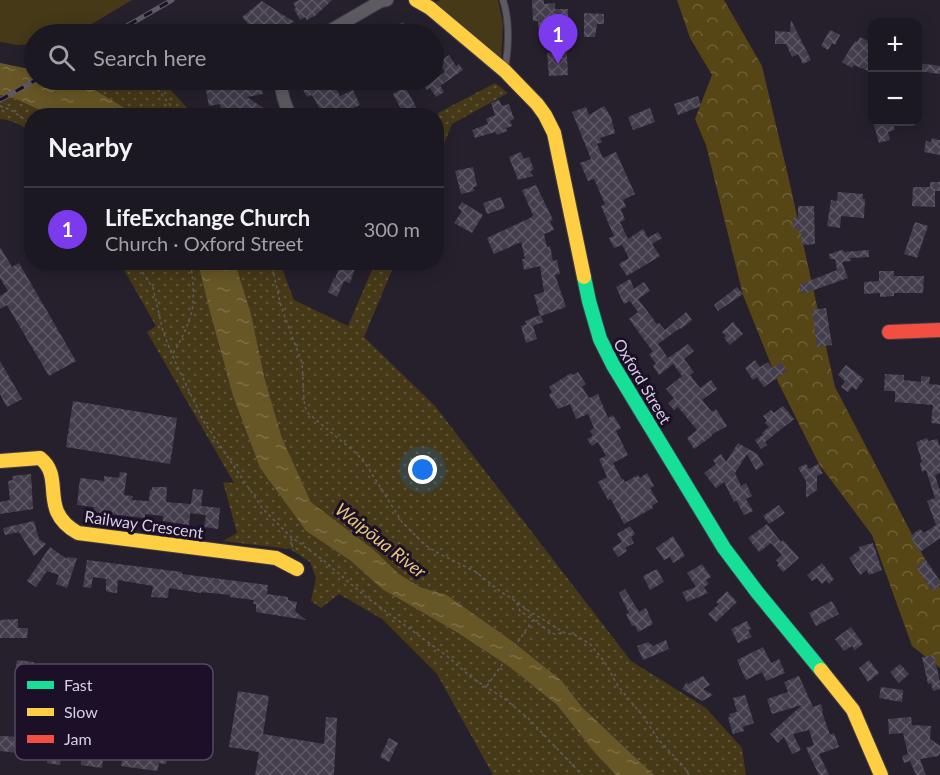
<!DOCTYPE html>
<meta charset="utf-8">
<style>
:root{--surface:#1c1822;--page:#29252f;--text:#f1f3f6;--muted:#a0a0a5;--line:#3a3740;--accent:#7c3aed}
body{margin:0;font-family:Lato,sans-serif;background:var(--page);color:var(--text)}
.controls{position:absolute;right:18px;top:18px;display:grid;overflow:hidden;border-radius:12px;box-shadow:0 3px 15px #0003}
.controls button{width:54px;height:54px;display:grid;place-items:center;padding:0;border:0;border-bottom:2px solid var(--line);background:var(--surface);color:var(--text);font:30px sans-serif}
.you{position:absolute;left:423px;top:470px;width:21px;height:21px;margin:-15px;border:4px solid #fff;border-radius:50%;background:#1a73e8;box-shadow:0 0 0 9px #1a73e833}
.badge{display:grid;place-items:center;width:39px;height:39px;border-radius:50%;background:var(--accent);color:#fff;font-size:20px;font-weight:700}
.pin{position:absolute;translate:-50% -50px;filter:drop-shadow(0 2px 3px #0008)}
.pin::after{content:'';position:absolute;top:32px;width:21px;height:18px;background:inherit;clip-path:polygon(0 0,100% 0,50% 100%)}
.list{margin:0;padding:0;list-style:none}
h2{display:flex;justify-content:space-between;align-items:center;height:78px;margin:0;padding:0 24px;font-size:26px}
h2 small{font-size:20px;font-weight:400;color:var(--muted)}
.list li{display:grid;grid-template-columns:39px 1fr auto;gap:18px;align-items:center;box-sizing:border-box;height:84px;padding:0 24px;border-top:2px solid var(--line)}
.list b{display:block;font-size:22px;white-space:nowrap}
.list p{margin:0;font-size:20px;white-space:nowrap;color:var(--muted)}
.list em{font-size:20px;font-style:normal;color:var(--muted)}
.icon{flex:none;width:33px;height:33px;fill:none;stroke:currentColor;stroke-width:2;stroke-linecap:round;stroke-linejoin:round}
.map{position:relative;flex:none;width:940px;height:775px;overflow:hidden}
.search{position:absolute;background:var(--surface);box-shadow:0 3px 15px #0003;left:24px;top:24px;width:420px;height:66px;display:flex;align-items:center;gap:15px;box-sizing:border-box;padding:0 21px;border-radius:33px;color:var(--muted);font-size:22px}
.panel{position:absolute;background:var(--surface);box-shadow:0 3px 15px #0003;left:24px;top:108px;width:420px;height:162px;border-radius:24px}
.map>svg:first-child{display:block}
.green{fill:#453917}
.forest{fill:url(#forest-crowns)}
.park{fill:url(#park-dots)}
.water{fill:url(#water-ripples)}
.building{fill:url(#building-cross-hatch)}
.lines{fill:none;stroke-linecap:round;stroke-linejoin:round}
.lane-casing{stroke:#423d49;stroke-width:8}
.street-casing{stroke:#423d49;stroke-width:14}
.fast-casing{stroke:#423d49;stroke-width:16}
.slow-casing{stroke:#423d49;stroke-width:16}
.jam-casing{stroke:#423d49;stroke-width:16}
.path{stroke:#605d63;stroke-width:1.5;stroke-dasharray:3 3;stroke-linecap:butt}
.lane{stroke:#5d5b61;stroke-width:6}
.street{stroke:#5d5b61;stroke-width:12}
.fast{stroke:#16e098;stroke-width:14}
.slow{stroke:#ffcf43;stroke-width:14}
.jam{stroke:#f24e42;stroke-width:14}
.rail-casing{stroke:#5d5a63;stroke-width:5}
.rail{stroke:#1c1029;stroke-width:3;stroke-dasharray:9;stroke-linecap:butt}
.labels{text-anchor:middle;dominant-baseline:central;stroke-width:6;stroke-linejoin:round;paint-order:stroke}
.street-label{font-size:16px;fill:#d6cfe1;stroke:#1c1029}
.water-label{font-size:18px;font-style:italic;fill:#e5c977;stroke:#1c1029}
.key{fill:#1c1029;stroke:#544960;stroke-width:1.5}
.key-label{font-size:16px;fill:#d6cfe1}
</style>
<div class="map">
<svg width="940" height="775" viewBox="0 0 940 775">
<defs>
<pattern id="forest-crowns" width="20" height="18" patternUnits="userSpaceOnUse" patternTransform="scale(1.5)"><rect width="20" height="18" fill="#564515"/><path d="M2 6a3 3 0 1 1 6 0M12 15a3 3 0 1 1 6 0" fill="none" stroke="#6e5f37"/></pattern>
<pattern id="park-dots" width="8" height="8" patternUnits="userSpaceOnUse" patternTransform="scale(1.5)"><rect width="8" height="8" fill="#453917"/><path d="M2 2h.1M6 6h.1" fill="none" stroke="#5f5538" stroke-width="1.8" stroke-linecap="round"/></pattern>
<pattern id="water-ripples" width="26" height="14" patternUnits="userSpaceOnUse" patternTransform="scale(1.5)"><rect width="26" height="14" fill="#685726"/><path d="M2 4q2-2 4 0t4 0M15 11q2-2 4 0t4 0" fill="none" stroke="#7d6e45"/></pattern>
<pattern id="building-cross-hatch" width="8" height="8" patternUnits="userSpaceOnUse" patternTransform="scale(1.5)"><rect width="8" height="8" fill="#433d4c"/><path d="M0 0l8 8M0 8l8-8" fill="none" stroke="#5d5866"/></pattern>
</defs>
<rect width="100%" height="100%" fill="#26202d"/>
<g class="green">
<path d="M0 0H132L75 34H34V44L17 45 0 42Z"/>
<path d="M440 0H498L503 24 501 60 436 3Z"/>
</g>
<path class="forest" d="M677 0H724L762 66 789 180 835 387 940 588V668L912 646 872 535 819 464 778 382 743 295 706 145 695 119 712 75 690 38Z"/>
<g class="park">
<path d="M79 80H161L194 115H136Z"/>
<path d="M495 83 508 93 452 124 437 161 438 113Z"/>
<path d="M0 95 16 99 50 115 32 116 31 132C22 125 12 120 0 119Z"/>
<path d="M120 263H198L210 312 233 396 260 468 306 531 351 561 382 589 458 633 511 668 557 705 595 753 616 775H493L437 674 382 619 339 594 321 608 311 601 316 578 310 562 290 549 223 541 237 533 223 482 234 483 147 332 156 326Z"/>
<path d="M235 263H280L294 300 348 326 375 263H395L364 337 435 406 631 661 706 708 742 748 746 775H654L582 707 561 680 512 641 447 595 420 587 399 574 374 550 311 502 282 438 265 380 251 314Z"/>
</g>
<g class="water">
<path d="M0 63 34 70V80H79L136 115H50L16 99 0 95Z"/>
<path d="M198 263H235L251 314 265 380 282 438 311 502 374 550 399 574 420 587 447 595 512 641 561 680 582 707 654 775H616L595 753 557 705 511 668 458 633 382 589 351 561 306 531 260 468 233 396 210 312Z"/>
</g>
<g class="building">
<path d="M299 0H332L315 16 307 20 305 17 300 20 294 9 296 8 293 3Z"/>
<path d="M532 0H544V4L555 3V9H568V20H565L568 75 549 76 547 53 558 52 557 32H539L538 21H533Z"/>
<path d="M262 1 280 13 295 22 265 34H257L242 17Z"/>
<path d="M584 13 604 14V24H597L595 37H584Z"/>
<path d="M791 20 811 60 803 64 798 54 792 57 786 44H775V31L790 32Z"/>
<path d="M403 22 410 34H375L393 24 394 27Z"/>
<path d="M215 26 216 34H186L185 29Z"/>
<path d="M830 30 840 35 835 45 832 43 828 50 821 46Z"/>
<path d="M860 37 868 41 867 43 873 46V73L854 65 852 68 842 62 855 41 857 42Z"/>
<path d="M449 55 456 66 459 64 463 70 440 86 444 92 436 97 430 88 427 90 420 80H434L445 72 439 62Z"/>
<path d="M918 63 940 66V74L918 71Z"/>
<path d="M260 80 263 94 247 97 265 109 260 116H239L237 114 222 116 220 104 209 106 206 90Z"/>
<path d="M301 80H331L340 96 353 90 360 105 340 114 338 109 324 116 312 95 307 97 303 90 306 88Z"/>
<path d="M405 87 414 103 421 116H405L393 94Z"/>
<path d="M698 96 701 106 678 115 674 104Z"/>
<path d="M499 100 502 106 509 104 514 119 510 121 512 126 506 128 507 131 497 135 495 132 475 138 472 130 488 124 486 119 495 115 491 103Z"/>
<path d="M604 106 611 117 615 133 600 138 602 142 597 144 603 158 616 152 635 194 623 200 626 207 621 209 625 220 620 222 628 239 643 229 648 238 658 232 662 238 652 244 660 256 627 276 619 264 629 258 622 245 614 248 609 238 614 236 601 206 605 204 594 179 588 181 580 163 591 159 572 112 586 107 589 115Z"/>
<path d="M650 108 655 122 633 130 628 117Z"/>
<path d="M873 122H892L895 130 888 132 890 140 879 143Z"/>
<path d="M932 138 940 140V155L924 152 926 141 931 142Z"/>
<path d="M521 152 524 159 529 157 534 170 530 171 533 176 518 180 509 157Z"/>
<path d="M473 167 477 186 473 187 474 191 461 194 455 171Z"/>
<path d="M930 182H940V191H935V207L912 206 913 187H930Z"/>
<path d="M536 185 553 220 550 221 554 230 544 234 547 247 550 246 553 261 557 260 560 274 555 275 566 307 541 316 543 322 533 326 537 339 526 343 521 326 527 324 525 321 540 315 534 295 544 292 540 266 524 270 522 259H525L521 242 494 254 487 238 532 217V216L533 215 522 190Z"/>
<path d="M838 192 863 194V199H865L864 218 841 216 840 228 827 226 831 200 837 201Z"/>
<path d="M501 197 505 208 487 214 483 203Z"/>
<path d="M462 202 483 215 472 233 454 223 462 211 458 208Z"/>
<path d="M798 206H814L815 244 802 245 801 233H799V229H793V218H798Z"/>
<path d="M915 222 928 226 917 258 904 254Z"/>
<path d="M0 247 12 267 19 263 76 361 49 376 7 305 0 309V296L8 291 0 278Z"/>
<path d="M843 250 844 252 869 250V257L850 258 851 261 842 262 848 278 802 294 799 285 837 270 835 259H830L829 254 834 253V252Z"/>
<path d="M341 262H357L350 283 344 281 337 297 328 292 334 278 335 279Z"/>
<path d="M879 271H894V276H924L923 293H894V296L880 297V293L864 294V282L879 281Z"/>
<path d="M630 279 634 289 644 282 650 291 638 299 657 324 659 323 665 330 686 312 692 320 681 329 680 328 658 344 668 358 688 344 694 351 684 359 694 372 690 375 700 388 711 380 717 389 702 400 712 412 716 409 727 426 711 435 712 436 694 449 687 438 697 430 678 407 674 410 668 403 674 398 666 389 682 376 673 364 659 375 653 366 656 364 649 354 653 352 629 319 638 312 630 301 624 304 616 287Z"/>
<path d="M737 287 743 294 718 311 714 305Z"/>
<path d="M826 308 832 345 817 347 812 310Z"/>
<path d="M733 322 743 334 730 345 724 338 726 336 722 332Z"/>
<path d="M755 360 760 367 768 362 772 368 782 362 787 371 764 387 757 377 753 380 745 368Z"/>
<path d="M0 361 22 399 7 407 0 394Z"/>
<path d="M846 365 864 379 856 390 852 387 848 392 841 387 845 381 838 375Z"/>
<path d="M578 372 586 384 582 387 589 398 598 394 608 418 613 415 621 428 616 431 628 455 613 463 622 480 623 479 625 482 638 475 640 478 647 473 654 486 650 488 658 502 652 506 653 508 624 524 611 499 608 500 598 482 607 477 599 459 606 456 598 442 592 446 587 439 593 436 590 431 594 428 588 414 576 419 570 404 558 409 549 395 552 392 549 387 571 373 573 375Z"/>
<path d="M885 374 904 375V380L921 382V376L930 377 929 384 940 385V424L931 423 933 405 895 402V391H884Z"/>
<path d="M73 401 177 418 170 464 66 447Z"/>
<path d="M783 406 794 419 765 442 767 445 761 449 755 440 763 435 762 433 769 427 765 423 767 421 763 416 771 410 774 413Z"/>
<path d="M927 438 928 441 937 439 939 445H940V473L935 475 940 491V538L920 552 910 536 920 529 924 533 936 525 927 501 935 498 926 470 922 472 920 463 922 462 916 442Z"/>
<path d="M738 443 757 454 764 465 756 470 747 454 735 473 741 486 746 483 752 496 746 499 753 511 744 515 736 500 734 502 724 482 716 488 704 473 716 464 713 460 721 454 726 462Z"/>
<path d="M806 464 809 469 818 464 823 473 817 476V490L806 498V481L798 468Z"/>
<path d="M120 472 127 473 124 495 133 496 132 500 149 501 150 490H152V487H167L166 502 191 504 193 489 203 490 201 506 220 508 218 529 204 527 206 515 190 513 189 525 163 521V516L145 514V518L93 512 94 507 77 505 80 478 104 481V476L119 478Z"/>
<path d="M31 474 33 509 0 514V502L10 500 8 481 13 480 12 476Z"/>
<path d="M779 505 785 513 769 524 763 516Z"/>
<path d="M34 521 39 539 46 544 34 556 19 532 5 535 3 528Z"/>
<path d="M767 524 781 542 783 540 799 558 783 572 777 565 779 563 776 560 782 555 771 543 759 552 748 538Z"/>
<path d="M630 526 635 534 631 537 634 543 625 548 627 551 618 557 612 548 622 542 617 534Z"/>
<path d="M673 536 685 556 673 563 670 557 664 560 656 548Z"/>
<path d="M873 543 882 570 869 575 867 570 860 575 849 558 860 550 859 547Z"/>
<path d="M50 547 67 559V557L77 558 67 588 56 584 59 575 47 571 36 587 27 581Z"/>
<path d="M87 560 182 572V574L268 585 267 594 288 597V600L297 602 295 611 306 620 256 612V604H253L254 600 230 597V595L201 592V593L169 588 168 598 151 597 153 586 118 580 117 593 108 592 106 590V579L93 577 91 588 83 587Z"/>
<path d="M926 560 940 581V585L932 591 916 567Z"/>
<path d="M822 563 834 579 829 584 826 580 822 584 817 578 812 581 807 575Z"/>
<path d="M702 564 711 577 706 580 709 584 704 587 708 593 687 602 682 592 696 587 687 573Z"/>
<path d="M657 569 664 582 650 590 643 576Z"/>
<path d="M625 589 639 612 646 608 653 624 638 632 635 625 632 626 626 614 629 613 619 593Z"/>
<path d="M727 591 737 602 716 622 708 614 719 604 716 602Z"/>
<path d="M832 601 839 614 816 626 809 613Z"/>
<path d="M18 619V628H28L27 638H0V620Z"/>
<path d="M747 621 751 629 748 630 752 637 738 643 731 629Z"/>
<path d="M851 627 863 644 855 650 852 646 844 651 835 639Z"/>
<path d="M666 640 669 649 643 660 637 646 648 642 653 646Z"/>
<path d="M763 647 771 663 779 659 785 673 766 681 762 672 746 680 737 660Z"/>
<path d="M934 655 940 682V689L933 691 931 683 928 684 922 657Z"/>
<path d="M17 660 34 662 32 677 15 674Z"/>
<path d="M869 660 879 673 868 682 859 668Z"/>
<path d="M900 664 909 674 899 683 890 672Z"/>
<path d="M703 676 710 685 703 689 713 695 702 701 682 689 687 682 688 684Z"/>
<path d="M799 676 813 707 821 704 823 711 822 712 830 735 834 733 839 747 819 754 829 775H819L806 748 814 745 809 730 793 734 801 750 792 754 784 737 778 743 770 734 802 705 772 714 767 699 788 692 784 682Z"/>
<path d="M881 687 903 690 902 702 879 698Z"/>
<path d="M132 688 143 689 141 711H143L139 739 170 743 166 764 159 763 157 771 121 766 132 696Z"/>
<path d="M238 691 269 696 263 734 324 744 326 717 337 718 334 775H255L259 752 229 747Z"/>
<path d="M745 695 754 723 743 727 744 731 733 734 728 718 730 717 729 714 737 712 733 698Z"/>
<path d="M911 717 912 725 931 726 930 739 940 746V753L938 756 920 759 926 775H916L910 761 904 763 902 756 908 754 903 733 889 734 888 719Z"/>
<path d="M59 727 73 729 70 749 88 752 90 743 101 745 100 755 103 756 102 768 81 765V760L61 759 60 765 47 763 49 746 45 745 47 733 57 735Z"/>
<path d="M0 736 22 737 21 741 28 742 27 754 0 751Z"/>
<path d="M389 738 398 743 389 762 380 757Z"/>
</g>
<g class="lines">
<defs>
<path id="lane" d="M503 0C510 22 509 45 505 68"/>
<g id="street">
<path d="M324 34 381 1 387 0"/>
<path d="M281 80C281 93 284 104 291 116"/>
</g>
<path id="fast" d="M584 277 589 301 600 339 613 365 724 548 757 592 821 670"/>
<g id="slow">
<path d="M416 0 430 8 505 71 537 104 545 115 554 133 584 277"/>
<path d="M0 461 40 458C66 478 37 510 78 533L276 558 297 569"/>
<path d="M821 670 853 710 881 775"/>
</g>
<path id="jam" d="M889 332 940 330"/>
</defs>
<use href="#lane" class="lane-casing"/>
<use href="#street" class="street-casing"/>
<use href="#fast" class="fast-casing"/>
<use href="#slow" class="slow-casing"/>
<use href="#jam" class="jam-casing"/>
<g class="path">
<path d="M150 80 179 116"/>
<path d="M0 106 11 110 32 125"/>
<path d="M136 262 153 288 163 331 172 355 204 422 263 509 291 537 323 560 366 597 447 656 472 678 505 699 529 719 582 775"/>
<path d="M271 262 281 306 302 363 304 400 305 407 308 413 358 455 367 466 402 522 425 545 438 553 476 572 501 592 511 598 529 611 565 633 575 635 590 644 604 661 618 686 642 715 658 739 684 767 689 775"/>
<path d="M173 353C181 341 187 328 191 314 195 304 193 274 190 262"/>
<path d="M291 538 293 551"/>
<path d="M517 603 520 611 554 634 563 633"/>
<path d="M487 686 533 620"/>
</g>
<use href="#lane" class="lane"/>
<use href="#street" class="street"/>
<use href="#fast" class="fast"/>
<use href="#slow" class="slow"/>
<use href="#jam" class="jam"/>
<defs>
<g id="rail">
<path d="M113 34 172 0"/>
<path d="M0 100 36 80"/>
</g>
</defs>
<use href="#rail" class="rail-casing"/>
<use href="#rail" class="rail"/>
</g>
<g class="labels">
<g class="street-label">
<text transform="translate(643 381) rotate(59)">Oxford Street</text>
<text transform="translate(144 524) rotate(8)">Railway Crescent</text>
</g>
<g class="water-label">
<text transform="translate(381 540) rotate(38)">Waipōua River</text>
</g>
</g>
<rect x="15" y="664" width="198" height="96" rx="9" class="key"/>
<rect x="27" y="681" width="27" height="8" fill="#16e098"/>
<rect x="27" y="708" width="27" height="8" fill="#ffcf43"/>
<rect x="27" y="735" width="27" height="8" fill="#f24e42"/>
<g class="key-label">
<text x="64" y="691">Fast</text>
<text x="64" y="718">Slow</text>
<text x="64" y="745">Jam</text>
</g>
</svg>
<div class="controls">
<button>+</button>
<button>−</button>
</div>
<div class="you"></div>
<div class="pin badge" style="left:558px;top:64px">1</div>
<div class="search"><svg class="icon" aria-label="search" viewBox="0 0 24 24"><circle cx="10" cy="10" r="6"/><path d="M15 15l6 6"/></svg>Search here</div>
<section class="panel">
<h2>Nearby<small></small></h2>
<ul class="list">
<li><span class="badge">1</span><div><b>LifeExchange Church</b><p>Church · Oxford Street</p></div><em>300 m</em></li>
</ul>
</section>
</div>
